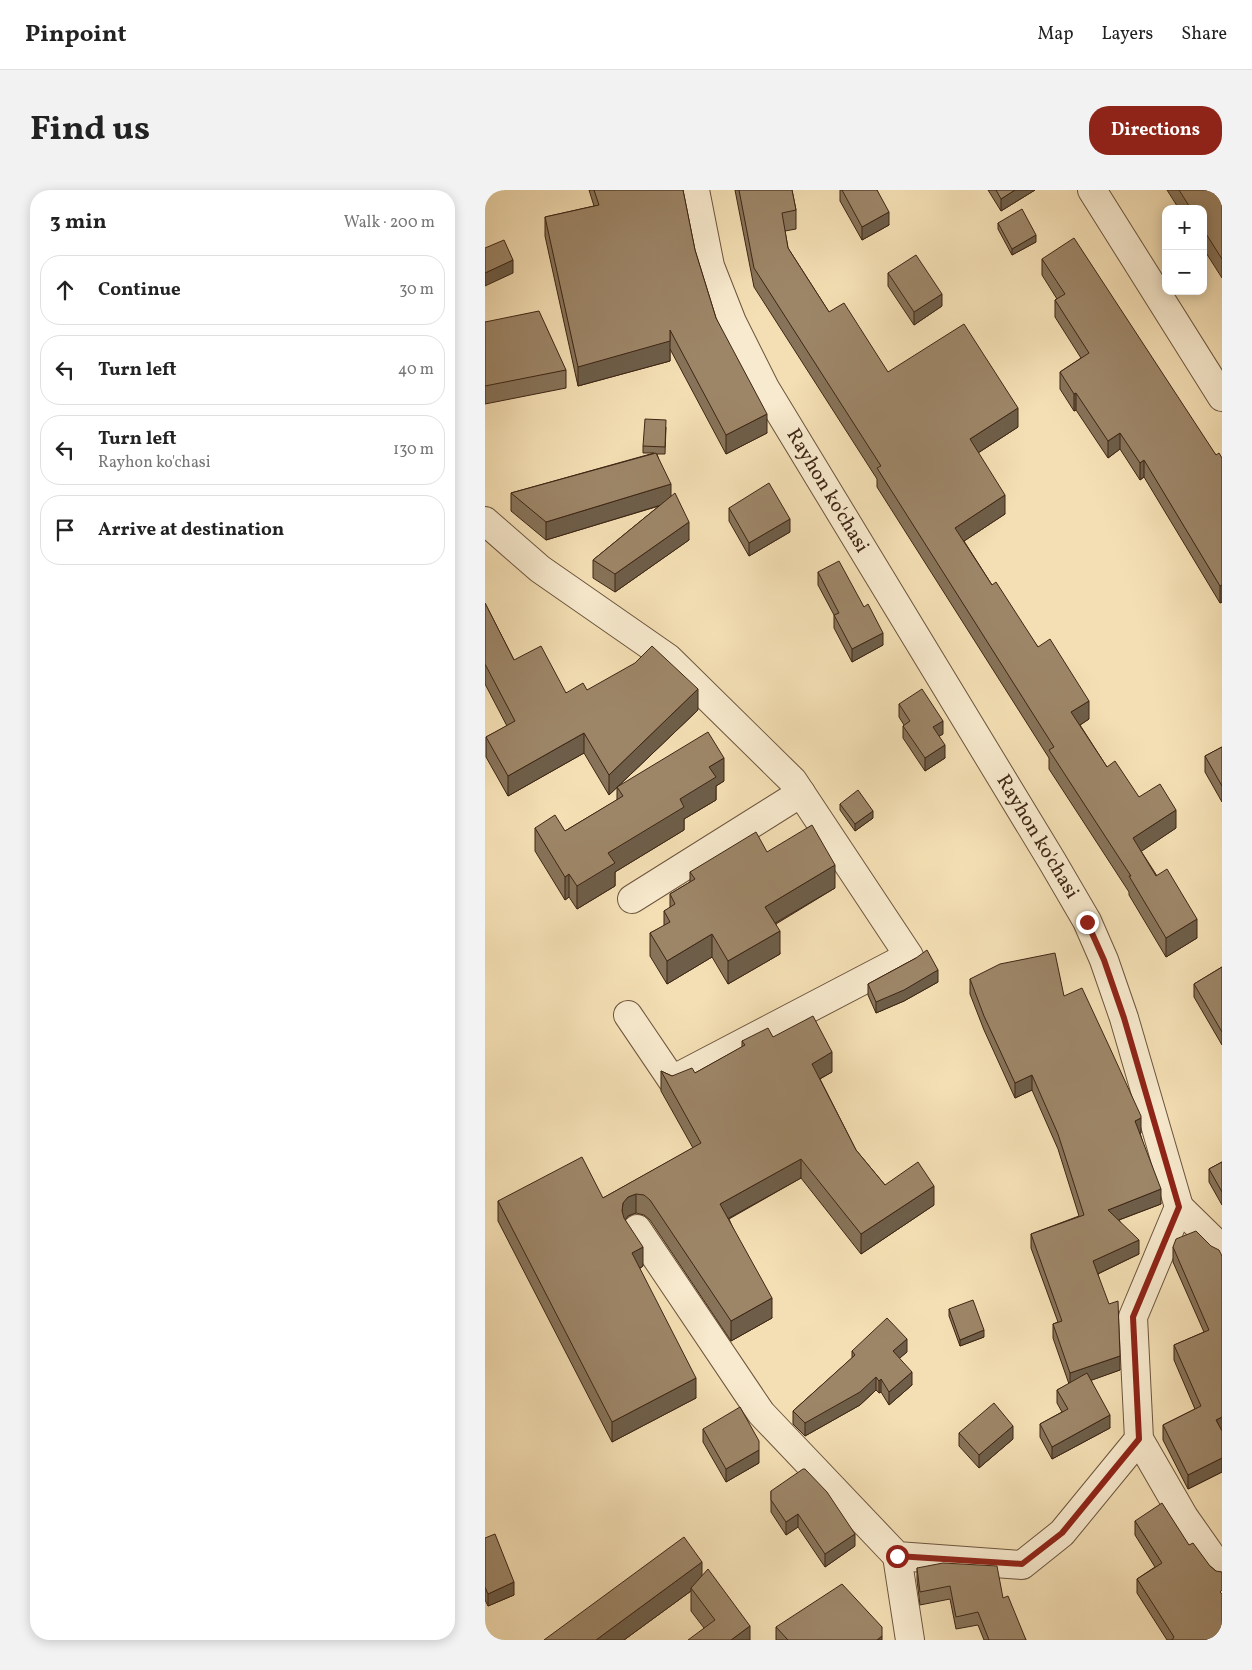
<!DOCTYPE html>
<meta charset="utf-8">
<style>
:root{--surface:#fff;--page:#f2f2f2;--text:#222;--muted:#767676;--line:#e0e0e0;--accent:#8f2418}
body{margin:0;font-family:Vollkorn,serif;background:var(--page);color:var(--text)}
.controls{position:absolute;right:15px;top:15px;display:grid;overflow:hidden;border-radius:10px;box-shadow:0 2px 12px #0003}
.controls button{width:45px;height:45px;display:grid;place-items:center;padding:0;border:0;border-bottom:1px solid var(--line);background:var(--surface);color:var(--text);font:25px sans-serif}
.stop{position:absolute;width:15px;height:15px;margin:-11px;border:4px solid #8f2418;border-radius:50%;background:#fff}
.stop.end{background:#8f2418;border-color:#fff;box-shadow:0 1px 5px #0008}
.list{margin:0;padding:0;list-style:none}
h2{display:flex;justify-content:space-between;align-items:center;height:65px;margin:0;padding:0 20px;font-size:21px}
h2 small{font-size:16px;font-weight:400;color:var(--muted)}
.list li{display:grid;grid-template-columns:32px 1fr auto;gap:15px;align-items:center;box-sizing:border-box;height:70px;margin:0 10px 10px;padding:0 10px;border:1px solid var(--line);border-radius:20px}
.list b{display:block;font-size:19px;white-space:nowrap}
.list p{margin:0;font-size:16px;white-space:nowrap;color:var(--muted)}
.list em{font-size:16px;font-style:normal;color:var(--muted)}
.icon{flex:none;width:28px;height:28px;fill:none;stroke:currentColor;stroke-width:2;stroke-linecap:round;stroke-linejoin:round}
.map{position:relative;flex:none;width:737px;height:1450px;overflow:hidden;border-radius:20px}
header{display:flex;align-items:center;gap:30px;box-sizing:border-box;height:70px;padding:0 25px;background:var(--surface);border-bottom:1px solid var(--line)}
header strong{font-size:24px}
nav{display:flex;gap:28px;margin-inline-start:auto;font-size:18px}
.intro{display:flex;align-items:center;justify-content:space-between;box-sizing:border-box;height:120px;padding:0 30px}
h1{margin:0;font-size:35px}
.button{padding:12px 22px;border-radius:20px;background:var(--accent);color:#fff;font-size:18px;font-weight:700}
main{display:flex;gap:30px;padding:0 30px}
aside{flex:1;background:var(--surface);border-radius:20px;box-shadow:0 2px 12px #0003}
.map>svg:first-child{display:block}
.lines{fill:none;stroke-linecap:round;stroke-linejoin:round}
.minor-casing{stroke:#6c543d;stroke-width:30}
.minor{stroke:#f8eace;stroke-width:28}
.wall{fill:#877359;stroke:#3e2615}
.shaded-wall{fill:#6e5e49;stroke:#3e2615}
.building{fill:#9d8668;stroke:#3e2615}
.route{stroke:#8f2418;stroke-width:6}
.labels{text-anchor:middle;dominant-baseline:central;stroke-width:4;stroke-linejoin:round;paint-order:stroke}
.street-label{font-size:20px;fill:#3e2615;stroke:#f8eace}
</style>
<header>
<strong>Pinpoint</strong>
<nav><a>Map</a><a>Layers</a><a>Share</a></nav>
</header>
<div class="intro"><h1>Find us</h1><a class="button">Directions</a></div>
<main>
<aside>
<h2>3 min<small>Walk · 200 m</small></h2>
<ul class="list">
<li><svg class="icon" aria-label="ahead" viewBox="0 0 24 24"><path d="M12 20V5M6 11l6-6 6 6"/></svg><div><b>Continue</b></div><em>30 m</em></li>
<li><svg class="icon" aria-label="left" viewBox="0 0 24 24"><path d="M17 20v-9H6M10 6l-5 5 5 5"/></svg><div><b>Turn left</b></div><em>40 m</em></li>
<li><svg class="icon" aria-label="left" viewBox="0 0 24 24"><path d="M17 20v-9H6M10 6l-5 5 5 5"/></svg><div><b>Turn left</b><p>Rayhon ko'chasi</p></div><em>130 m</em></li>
<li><svg class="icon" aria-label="arrive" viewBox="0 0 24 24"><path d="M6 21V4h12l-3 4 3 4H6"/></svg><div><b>Arrive at destination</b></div></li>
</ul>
</aside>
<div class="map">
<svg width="737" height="1450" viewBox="0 0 737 1450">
<rect width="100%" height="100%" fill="#f4dfb4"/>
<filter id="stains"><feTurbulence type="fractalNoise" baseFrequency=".004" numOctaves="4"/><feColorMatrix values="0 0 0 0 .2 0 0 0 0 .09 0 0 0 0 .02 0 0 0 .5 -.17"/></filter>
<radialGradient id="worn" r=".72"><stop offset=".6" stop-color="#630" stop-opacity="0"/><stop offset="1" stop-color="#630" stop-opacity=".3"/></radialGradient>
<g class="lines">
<defs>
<g id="minor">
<path d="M210 0 225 76 247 132 280 198 567 671 602 731 619 770 639 828 694 1017 648 1127 654 1249 699 1327 737 1381"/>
<path d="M607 0 737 207"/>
<path d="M0 331 55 379 183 468 308 591 424 766 187 890 143 825"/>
<path d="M147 709 316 603"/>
<path d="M694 1017 737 1059"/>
<path d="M152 1039 276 1223 412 1366 537 1375 577 1343 654 1249"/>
<path d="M412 1366 425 1450"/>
</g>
</defs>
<use href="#minor" class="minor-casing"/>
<use href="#minor" class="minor"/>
</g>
<g class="wall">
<path d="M104 0H198L210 60 231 128 282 243 241 264 185 159V171L93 196 60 46V27L109 16Z"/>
<path d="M250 0H307L311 20V39L300 41 303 58 344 122 403 182 533 237 493 263 520 324 479 351 507 395 553 457 604 529 595 535 622 577 654 607 691 638 656 661 712 748 681 767 644 705V702L564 579V568L392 297V289L269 97Z"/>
<path d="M355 0H392L404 35 377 50 355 11Z"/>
<path d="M503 0H550L516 21Z"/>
<path d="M682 0H737V88L718 58V19H694Z"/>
<path d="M513 33 551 52 527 65 513 39Z"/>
<path d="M557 69 731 265 737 268V412L735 413 659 287 655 290 635 259 623 268 591 220 589 221 575 199V182L596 168 570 127V110L572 109 557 85Z"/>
<path d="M403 83 457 116 429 135 403 96Z"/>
<path d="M0 132 81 180V198L0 214Z"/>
<path d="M181 237 180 264H172L186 306 204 350 130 402 108 388V370L174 316 61 350 26 321V303L169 263H158V256Z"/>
<path d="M244 318 305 342 264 366 244 331Z"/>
<path d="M333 382 379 417 398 455 367 472 349 438V425L333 395Z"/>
<path d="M0 413 29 470 81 503 102 500 213 520 124 605 99 563 23 606 1 567V547L22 536 0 494Z"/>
<path d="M414 514 458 544 454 546 460 568 440 581 418 548V536L419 535 414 527Z"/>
<path d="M737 557V612L720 582V566Z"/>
<path d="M239 591 231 596V610L199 629V640L130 682V696L92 719 84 707 80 710 50 661V638L80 641 132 610V597Z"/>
<path d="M355 614 388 628 370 641 355 620Z"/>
<path d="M282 662 350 698 291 734 295 764 243 794 227 767 182 794 165 766V743L179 736V721L185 718V704L205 692V682Z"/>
<path d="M431 768 453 792 419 811 391 823 383 805V794Z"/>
<path d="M737 777V855L709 807V794Z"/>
<path d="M485 789 579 806 656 943H655L676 1014 634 1030 654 1064 613 1084 635 1180 606 1190 625 1238 567 1269 555 1247V1234L577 1222 572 1213V1200L584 1194 568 1148V1134L573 1132 546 1058V1044L594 1026 573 959 547 900 530 908 499 840 485 804Z"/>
<path d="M288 847 347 882 335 889 371 960 400 995 449 1015 376 1064 316 988 244 1029 287 1128 246 1151 165 1030 159 1025 151 1023 143 1026 140 1030 158 1076 154 1079 211 1208 127 1252 13 1031V1011L118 1008 208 958 176 901V881L187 886 210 883 257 857V851Z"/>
<path d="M737 972V1015L724 992V979Z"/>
<path d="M688 1057 737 1066V1282L703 1299 678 1250V1235L710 1219 689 1170V1155L719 1142 688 1072Z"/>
<path d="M464 1119 499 1147 475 1156 464 1126Z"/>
<path d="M367 1161 422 1162 414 1168 427 1195 404 1215 396 1202 394 1203 391 1200 375 1215 320 1246 308 1234V1221L367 1168Z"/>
<path d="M218 1239 274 1273 241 1292 218 1252Z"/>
<path d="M474 1243 528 1249 494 1278 474 1256Z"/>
<path d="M286 1301 370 1356 340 1377 313 1337 301 1345 286 1322Z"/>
<path d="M650 1331 704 1355 725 1376 731 1381 737 1450H682L652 1403V1389L670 1377 650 1345Z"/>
<path d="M0 1348 29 1405 3 1416 0 1410Z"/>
<path d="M432 1378 518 1408 541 1450H499L493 1435 471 1439 465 1409 435 1415 432 1390Z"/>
<path d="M217 1386 265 1450 219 1438 206 1421V1401L139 1450Z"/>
<path d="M291 1437 397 1450H291Z"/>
</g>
<g class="shaded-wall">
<path d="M530 0H550L516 21V9Z"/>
<path d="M404 22V35L377 50V37Z"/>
<path d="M551 45V52L527 65V59Z"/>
<path d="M28 70V83L0 96V83Z"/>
<path d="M457 104V116L429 135V122Z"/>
<path d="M185 140V171L93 196V177Z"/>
<path d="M591 203V220L589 221V204Z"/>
<path d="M533 218V237L485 268V249Z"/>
<path d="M282 224V243L241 264V245Z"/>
<path d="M635 243V259L623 268V251Z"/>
<path d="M659 270V287L655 290V273Z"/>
<path d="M186 294V312L61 350V332Z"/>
<path d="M520 305V324L470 357V338Z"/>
<path d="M305 329V342L264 366V353Z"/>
<path d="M204 332V350L130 402V384Z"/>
<path d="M737 395V412L735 413V396Z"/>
<path d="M398 443V455L367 472V459Z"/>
<path d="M213 499V520L124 605V585Z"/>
<path d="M604 511V529L586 541V522Z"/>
<path d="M458 531V544L448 550V537Z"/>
<path d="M99 543V563L23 606V586Z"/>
<path d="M460 555V568L440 581V568Z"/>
<path d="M239 568V591L231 596V610L199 629V640L130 682V696L92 719V696L123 663 224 577Z"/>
<path d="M691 620V638L648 667V648Z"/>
<path d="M388 621V628L370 641V634Z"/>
<path d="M350 675V698L280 739V717Z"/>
<path d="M84 684V707L80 710V687Z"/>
<path d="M712 729V748L681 767V748Z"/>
<path d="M295 741V764L243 794V771Z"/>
<path d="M227 744V767L182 794V771Z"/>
<path d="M453 780V792L419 811 391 823V812Z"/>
<path d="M347 862V882L327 893V874Z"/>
<path d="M547 885V900L530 908V893Z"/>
<path d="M656 928V943L650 946V931Z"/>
<path d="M316 969V988L235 1033V1014Z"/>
<path d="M449 996V1015L376 1064V1044Z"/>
<path d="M676 999V1014L623 1034V1020Z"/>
<path d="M151 1004V1023L143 1026 138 1033 137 1021 138 1013 143 1007Z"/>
<path d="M654 1050V1064L608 1086V1071Z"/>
<path d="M158 1057V1076L147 1083V1063Z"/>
<path d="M287 1108V1128L246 1151V1131Z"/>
<path d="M499 1140V1147L475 1156V1150Z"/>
<path d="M422 1149V1162L408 1174V1161Z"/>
<path d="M635 1166V1180L585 1198V1183Z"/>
<path d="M427 1182V1195L404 1215V1202Z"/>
<path d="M391 1187V1200L375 1215 320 1246V1233Z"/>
<path d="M211 1188V1208L127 1252V1232Z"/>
<path d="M396 1189V1202L394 1203V1191Z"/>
<path d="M625 1225V1238L567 1269V1257Z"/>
<path d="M737 1227V1241L731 1230Z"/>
<path d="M528 1236V1249L494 1278V1265Z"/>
<path d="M274 1260V1273L241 1292V1279Z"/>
<path d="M737 1268V1282L703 1299V1285Z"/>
<path d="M313 1324V1337L301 1345V1332Z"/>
<path d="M370 1344V1356L340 1377V1364Z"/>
<path d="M217 1372V1393L206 1398V1401L139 1450H111Z"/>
<path d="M29 1392V1405L3 1416V1404Z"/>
<path d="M265 1436V1450H246Z"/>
<path d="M397 1446V1450H392Z"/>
</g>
<g class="building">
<path d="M109 0H198L210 60 231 128 282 224 241 245 185 140V151L93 177 60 27 114 15Z"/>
<path d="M254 0H307L311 20 297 23 303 58 344 122 359 113 403 182 479 134 533 218 485 249 520 305 470 338 507 395 511 392 553 457 565 449 604 511 586 522 622 577 630 571 654 607 675 594 691 620 648 648 671 686 682 679 712 729 681 748 644 686H646L564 560 569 557 392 278 396 276 269 78Z"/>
<path d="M357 0H392L404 22 377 37Z"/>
<path d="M511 0H530L516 9Z"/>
<path d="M694 0H735L737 3V69L718 39V19H706Z"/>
<path d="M537 19 551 45 527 59 513 33Z"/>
<path d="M589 48 731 265 734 263 737 268V395L735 396 659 270 655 273 635 243 623 251 591 203 589 204 575 182 604 163 570 110 580 104 557 69Z"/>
<path d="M19 50 28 70 0 83V58Z"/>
<path d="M431 65 457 104 429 122 403 83Z"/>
<path d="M54 121 81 180 0 196V132Z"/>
<path d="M160 229 181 230 180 257 158 256Z"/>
<path d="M171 263 186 294 61 332 26 303Z"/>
<path d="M284 293 305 329 264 353 244 318Z"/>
<path d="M190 303 204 332 130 384 108 370Z"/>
<path d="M354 371 379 417 383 414 398 443 367 459 349 425 354 423 333 382Z"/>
<path d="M0 413 29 470 56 456 81 503 98 493 102 500 150 473 167 456 213 499 124 585 99 543 23 586 1 547 30 531 0 474Z"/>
<path d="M437 499 458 531 448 537 460 555 440 568 418 536 425 531 414 514Z"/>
<path d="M223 542 239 568 224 577 231 587 195 609 199 617 123 663 130 673 92 696 84 684 80 687 50 638 70 625 80 641 138 606 132 597Z"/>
<path d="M737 557V596L720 566Z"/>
<path d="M373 600 388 621 370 634 355 614Z"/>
<path d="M327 635 350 675 280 717 295 741 243 771 227 744 182 771 165 743 185 732 179 721 190 714 185 704 210 689 205 682 271 642 282 662Z"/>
<path d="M442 760 453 780 419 800 391 812 383 794 431 768Z"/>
<path d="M570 763 579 806 597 798 624 856 656 926V928L650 931 676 999 623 1020 654 1050 608 1071 624 1114 633 1111 635 1166 585 1183 568 1134 577 1131 546 1044 599 1025 573 944 547 885 530 893 499 826 485 789 515 774Z"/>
<path d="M737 777V842L709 794Z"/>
<path d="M328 826 347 862 327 874 371 960 400 995 433 972 449 996 376 1044 316 969 235 1014 287 1108 246 1131 165 1010 159 1005 151 1004 143 1007 138 1013 137 1021 139 1028 158 1057 147 1063 211 1188 127 1232 13 1011 97 967 118 1008 216 953 176 881 187 886 207 878 210 883 260 855 257 851 283 838 288 847Z"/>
<path d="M737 972V1002L724 979Z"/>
<path d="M711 1041 726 1056 734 1060 737 1066V1227L731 1230 737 1241V1268L703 1285 678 1235 716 1216 689 1155 724 1140 688 1057 691 1049Z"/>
<path d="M488 1110 499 1140 475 1150 464 1119Z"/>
<path d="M402 1128 422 1149 408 1161 427 1182 404 1202 396 1189 394 1191 391 1187 375 1202 320 1233 308 1221 370 1165 367 1161Z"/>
<path d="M602 1183 625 1225 567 1257 555 1234 583 1219 572 1200Z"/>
<path d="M509 1213 528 1236 494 1265 474 1243Z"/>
<path d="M255 1217 274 1251V1260L241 1279 218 1239Z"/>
<path d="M318 1279H320L342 1302 370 1344 340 1364 313 1324 301 1332 286 1310V1301Z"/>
<path d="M677 1313 704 1355 708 1353 725 1376 731 1381 737 1382V1400L735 1402 737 1404V1450H687L689 1447 652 1389 677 1373 650 1331Z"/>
<path d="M10 1344 29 1392 3 1404 0 1397V1348Z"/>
<path d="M199 1347 217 1372 111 1450H59Z"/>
<path d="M458 1373 512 1376 518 1408 523 1406 541 1450H504L493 1422 471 1427 465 1396 435 1402 432 1378Z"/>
<path d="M223 1379 265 1436 246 1450H203L230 1430 206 1398Z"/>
<path d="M357 1394 397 1437V1446L392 1450H303L291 1437Z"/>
</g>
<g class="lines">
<path class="route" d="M412 1366 537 1374 577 1343 654 1249 648 1127 694 1017 639 828 619 770 602 732"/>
</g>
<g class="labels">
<g class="street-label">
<text transform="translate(342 301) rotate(59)">Rayhon ko'chasi</text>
<text transform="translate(552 647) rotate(59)">Rayhon ko'chasi</text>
</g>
</g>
<rect width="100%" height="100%" filter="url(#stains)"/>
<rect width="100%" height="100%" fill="url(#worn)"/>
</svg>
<div class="controls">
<button>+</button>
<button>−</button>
</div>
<div class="stop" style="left:412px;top:1366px"></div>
<div class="stop end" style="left:602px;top:732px"></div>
</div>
</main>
